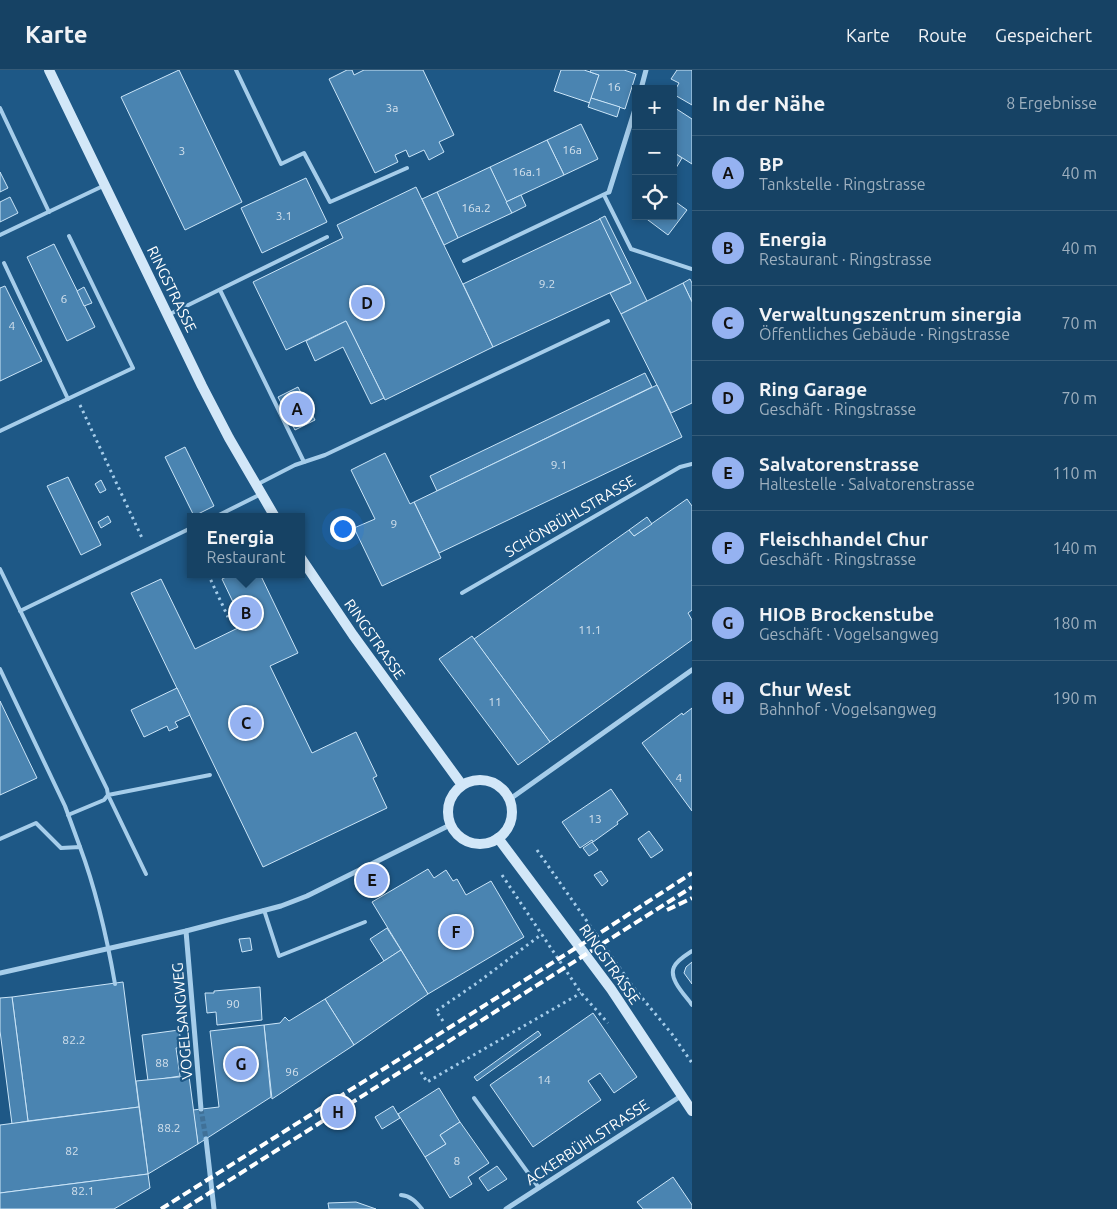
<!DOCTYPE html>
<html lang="de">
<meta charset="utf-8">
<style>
:root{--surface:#164264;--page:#234d6d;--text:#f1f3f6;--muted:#9eb0bf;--line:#355b78;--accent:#95b2f1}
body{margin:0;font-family:Ubuntu,sans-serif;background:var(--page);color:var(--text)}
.controls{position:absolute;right:15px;top:15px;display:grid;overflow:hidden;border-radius:0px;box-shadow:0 2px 8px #0003}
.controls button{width:45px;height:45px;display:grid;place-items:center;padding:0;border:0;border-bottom:1px solid var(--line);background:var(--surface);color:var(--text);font:25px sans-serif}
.you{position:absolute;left:342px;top:458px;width:18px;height:18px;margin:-12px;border:4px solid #fff;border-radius:50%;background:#1a73e8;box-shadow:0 0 0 8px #1a73e833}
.badge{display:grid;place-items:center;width:32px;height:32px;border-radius:50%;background:var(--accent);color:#111;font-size:16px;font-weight:700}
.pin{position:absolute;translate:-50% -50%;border:2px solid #fff;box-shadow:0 1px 5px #0006}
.popup{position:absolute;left:187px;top:443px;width:118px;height:65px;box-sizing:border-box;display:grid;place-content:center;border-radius:0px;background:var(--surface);filter:drop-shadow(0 1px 4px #0005);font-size:16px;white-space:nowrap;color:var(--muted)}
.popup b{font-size:19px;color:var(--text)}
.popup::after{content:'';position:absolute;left:50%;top:100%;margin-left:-10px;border:10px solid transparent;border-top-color:var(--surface)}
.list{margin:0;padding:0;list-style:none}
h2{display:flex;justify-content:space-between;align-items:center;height:65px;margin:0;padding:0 20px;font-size:21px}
h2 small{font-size:16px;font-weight:400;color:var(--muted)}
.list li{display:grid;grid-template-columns:32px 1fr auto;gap:15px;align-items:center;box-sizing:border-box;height:75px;padding:0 20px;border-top:1px solid var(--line)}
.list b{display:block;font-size:19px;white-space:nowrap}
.list p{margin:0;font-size:16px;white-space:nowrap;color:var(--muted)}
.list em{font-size:16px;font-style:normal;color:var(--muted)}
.icon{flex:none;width:28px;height:28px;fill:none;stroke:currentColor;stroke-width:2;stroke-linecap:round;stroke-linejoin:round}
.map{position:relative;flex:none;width:692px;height:1139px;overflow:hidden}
header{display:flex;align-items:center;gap:30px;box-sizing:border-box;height:70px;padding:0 25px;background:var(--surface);border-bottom:1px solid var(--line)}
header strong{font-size:24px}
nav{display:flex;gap:28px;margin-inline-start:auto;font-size:18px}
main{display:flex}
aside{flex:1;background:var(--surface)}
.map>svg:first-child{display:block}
.building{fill:#4a84b1;stroke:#cbe5f8}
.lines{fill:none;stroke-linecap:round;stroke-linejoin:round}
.street-tunnel{stroke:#407198;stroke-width:5;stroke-dasharray:5 2.5;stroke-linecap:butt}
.path{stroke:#a6cdea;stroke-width:3;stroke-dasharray:2.5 4;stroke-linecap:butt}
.lane{stroke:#a6cdea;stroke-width:4}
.street{stroke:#a6cdea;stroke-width:5}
.secondary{stroke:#d2e7f8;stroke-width:10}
.rail{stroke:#fff;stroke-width:4;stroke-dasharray:9 4;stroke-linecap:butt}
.labels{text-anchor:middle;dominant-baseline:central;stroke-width:4.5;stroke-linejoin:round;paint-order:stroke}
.number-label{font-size:12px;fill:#d2e0ec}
.street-label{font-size:15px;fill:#fff;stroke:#1e5886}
</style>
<header>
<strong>Karte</strong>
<nav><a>Karte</a><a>Route</a><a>Gespeichert</a></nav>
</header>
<main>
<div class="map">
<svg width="692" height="1139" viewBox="0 0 692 1139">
<rect width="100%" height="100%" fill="#1e5886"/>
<g class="building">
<path d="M179 0 242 132 185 160 121 27Z"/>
<path d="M347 0H352L354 5 364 0H423L454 65 439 72 444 82 429 90 424 80 409 87 406 80 395 85 398 92 375 103 329 9Z"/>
<path d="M561 0H584L599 5 590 33 554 21Z"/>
<path d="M591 0H624L636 4 625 39 591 28 599 5 590 2Z"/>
<path d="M677 0H692V35L673 24 679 13 671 9Z"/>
<path d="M591 28 620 37 617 47 588 37Z"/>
<path d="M675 38 692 49V94L673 82V41Z"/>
<path d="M581 54 598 89 564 105 547 70Z"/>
<path d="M547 70 564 105 506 132 490 97Z"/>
<path d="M673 82 682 88 673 103Z"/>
<path d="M490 97 512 143 458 168 437 122Z"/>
<path d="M0 102 8 118 0 122Z"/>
<path d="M306 108 327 152 262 183 241 138Z"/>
<path d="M416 117 493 277 385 330 346 251 286 280 253 212 343 168 337 155Z"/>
<path d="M437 122 458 168 444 175 422 129Z"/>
<path d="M521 125 526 136 512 143 506 132Z"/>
<path d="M10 127 18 143 0 152V132Z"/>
<path d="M673 130 687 140 668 165 644 147 673 146Z"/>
<path d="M605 146 647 231 621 244 610 223 631 213 599 149Z"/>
<path d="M600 149 631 213 493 277 463 214Z"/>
<path d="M54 174 95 257 67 271 27 187Z"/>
<path d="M690 209 692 213V232L683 213Z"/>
<path d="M683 213 692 232V333L671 343 621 244Z"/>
<path d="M5 216 42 291 0 311V218Z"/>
<path d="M84 217 92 233 84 236 77 221Z"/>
<path d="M346 251 384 328 371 334 343 277 315 291 306 271Z"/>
<path d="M645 303 652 317 437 421 430 406Z"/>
<path d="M657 315 682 367 439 483 414 432Z"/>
<path d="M298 317 315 350 295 360 278 327Z"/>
<path d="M185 377 214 436 194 446 165 387Z"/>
<path d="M385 383 410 434 414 432 441 488 382 516 354 458 375 449 351 400Z"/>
<path d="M68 407 101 475 81 485 47 416Z"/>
<path d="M101 410 106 420 100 423 95 414Z"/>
<path d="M687 429 692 436V540L688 543 692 550V570L550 672 474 569 629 460 634 466Z"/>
<path d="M108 446 111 452 101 458 98 452Z"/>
<path d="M647 447 652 454 634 466 629 460Z"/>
<path d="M232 504H260L298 583 270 596 312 683 356 662 377 706 373 708 387 738 263 797 131 523 161 509 195 579 244 555 222 509Z"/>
<path d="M472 566 550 672 518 695 439 589Z"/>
<path d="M177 618 190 645 175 652 178 657 169 661 167 656 144 667 131 640Z"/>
<path d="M0 631 37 708 0 725Z"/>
<path d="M692 638V741L642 673 682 643 683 645Z"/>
<path d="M611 719 628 744 617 752 618 754 593 772 592 770 580 778 562 752Z"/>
<path d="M649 761 663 780 651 788 638 769Z"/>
<path d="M592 772 598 780 589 786 583 778Z"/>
<path d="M428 799 434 808 446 800 453 811 457 809 466 825 491 811 524 867 428 924 372 832Z"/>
<path d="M601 801 608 811 602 816 594 805Z"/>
<path d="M387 858 401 880 384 891 370 869Z"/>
<path d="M250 868 252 880 242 882 239 869Z"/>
<path d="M401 880 428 924 354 975 325 929Z"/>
<path d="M692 892V914L684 903 686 897Z"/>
<path d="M123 912 139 1037 28 1051 12 927Z"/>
<path d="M260 917 262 950 217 955 216 942 207 943 205 923H214V921Z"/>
<path d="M12 927 28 1051 12 1054 0 961V928Z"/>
<path d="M325 929 354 975 272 1029 264 955 280 953 285 947 289 951Z"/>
<path d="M593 943 637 1007 614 1023 600 1003 588 1011 601 1030 533 1077 490 1015Z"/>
<path d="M264 955 271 1027 198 1074 193 1040 219 1037 210 961Z"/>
<path d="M179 960 182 977 176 978 180 1006 148 1011 142 965Z"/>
<path d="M538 961 541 965 477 1011 474 1007Z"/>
<path d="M189 1006 198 1074 148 1104 136 1011Z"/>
<path d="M439 1018 460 1052 440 1065 446 1074 425 1087 398 1044Z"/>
<path d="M393 1036 400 1048 382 1059 375 1047Z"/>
<path d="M139 1037 148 1104 0 1123V1055Z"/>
<path d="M460 1052 489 1093 468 1107 472 1114 450 1128 425 1087 446 1074 440 1065Z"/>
<path d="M497 1096 507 1109 488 1121 479 1108Z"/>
<path d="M148 1104 150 1118 114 1139H0V1123Z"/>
<path d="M673 1107 692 1135V1139H643L637 1132Z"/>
<path d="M356 1132 376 1139H329L328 1133Z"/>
</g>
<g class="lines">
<path class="street-tunnel" d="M201 1039 206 1069"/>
<g class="path">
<path d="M80 335 143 470"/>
<path d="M208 504 228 547"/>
<path d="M537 780 633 917 672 964 692 993"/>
<path d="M502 805 581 923 608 953"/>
<path d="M443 951 436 941 477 913 542 864"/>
<path d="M421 1002 427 1012 581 923"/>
</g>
<g class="lane">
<path d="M236 0 281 94 304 83 330 132 407 98"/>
<path d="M0 38 49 142"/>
<path d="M604 125 631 179 692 199"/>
<path d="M0 165 103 116"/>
<path d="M464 191 609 122"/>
<path d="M4 193 68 329"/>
<path d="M220 220 304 392"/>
<path d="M168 245 327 167"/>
<path d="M0 361 133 298 69 166"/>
<path d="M258 414 295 395 325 385 608 251"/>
<path d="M215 447 261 424"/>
<path d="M0 499 107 719 108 725 104 730 68 745"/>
<path d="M462 523 680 397 692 394"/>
<path d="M20 541 191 458"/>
<path d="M0 599 65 736 80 777"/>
<path d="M0 769 36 753 61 778 80 777C96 820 107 868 115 914"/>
<path d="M146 804 108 725 210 705"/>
<path d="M264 840 279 886 365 852"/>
<path d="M692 881C686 885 677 890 674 897 668 909 686 926 692 935"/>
<path d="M474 1028 539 1118"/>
<path d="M401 1125C411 1126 416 1132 422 1139"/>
</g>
<g class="street">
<path d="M641 19 646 0"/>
<path d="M609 122 636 36"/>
<path d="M510 729 692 600"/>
<path d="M186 861 201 1039"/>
<path d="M0 903 186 861 281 836 307 826 450 755"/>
<path d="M206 1069 214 1139"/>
<path d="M506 1139 681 1026"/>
</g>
<g class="secondary">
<path d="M49 0 202 316 229 368 275 447"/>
<path d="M301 488 353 565 462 715"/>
<circle cx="480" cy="742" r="32"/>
<path d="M498 768 611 919 692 1041"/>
</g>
<g class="rail">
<path d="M667 840 692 828"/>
<path d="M161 1139 606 859 692 803"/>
<path d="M184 1139 692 817"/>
</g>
</g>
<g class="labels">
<g class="number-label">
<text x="614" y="16">16</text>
<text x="392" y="37">3a</text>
<text x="572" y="79">16a</text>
<text x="182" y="80">3</text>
<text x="527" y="101">16a.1</text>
<text x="476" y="137">16a.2</text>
<text x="284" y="145">3.1</text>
<text x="547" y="213">9.2</text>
<text x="64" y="228">6</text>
<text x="12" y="255">4</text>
<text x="559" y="394">9.1</text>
<text x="394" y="453">9</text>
<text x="590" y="559">11.1</text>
<text x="495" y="631">11</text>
<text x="679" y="707">4</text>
<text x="595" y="748">13</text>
<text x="233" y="933">90</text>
<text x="74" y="969">82.2</text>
<text x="162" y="992">88</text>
<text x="292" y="1001">96</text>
<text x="544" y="1009">14</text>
<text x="169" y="1057">88.2</text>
<text x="72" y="1080">82</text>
<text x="457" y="1090">8</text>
<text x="83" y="1120">82.1</text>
</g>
<g class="street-label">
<text transform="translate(172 219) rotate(64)">RINGSTRASSE</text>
<text transform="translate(570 446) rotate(-30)">SCHÖNBÜHLSTRASSE</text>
<text transform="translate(375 569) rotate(55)">RINGSTRASSE</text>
<text transform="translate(610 894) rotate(55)">RINGSTRASSE</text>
<text transform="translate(182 951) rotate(-95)">VOGELSANGWEG</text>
<text transform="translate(587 1072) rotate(-33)">ACKERBÜHLSTRASSE</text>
</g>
</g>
</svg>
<div class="controls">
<button>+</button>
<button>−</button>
<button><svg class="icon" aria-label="locate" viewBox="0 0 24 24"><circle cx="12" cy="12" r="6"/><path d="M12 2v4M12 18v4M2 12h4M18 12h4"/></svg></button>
</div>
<div class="you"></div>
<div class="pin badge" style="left:297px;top:339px">A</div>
<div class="pin badge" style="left:246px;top:543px">B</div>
<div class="popup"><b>Energia</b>Restaurant</div>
<div class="pin badge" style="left:246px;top:653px">C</div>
<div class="pin badge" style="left:367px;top:233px">D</div>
<div class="pin badge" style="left:372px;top:810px">E</div>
<div class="pin badge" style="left:456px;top:862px">F</div>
<div class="pin badge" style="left:241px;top:994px">G</div>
<div class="pin badge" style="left:338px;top:1042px">H</div>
</div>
<aside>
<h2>In der Nähe<small>8 Ergebnisse</small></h2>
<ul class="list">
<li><span class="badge">A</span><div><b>BP</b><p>Tankstelle · Ringstrasse</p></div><em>40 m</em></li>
<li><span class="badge">B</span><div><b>Energia</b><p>Restaurant · Ringstrasse</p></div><em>40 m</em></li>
<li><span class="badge">C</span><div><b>Verwaltungszentrum sinergia</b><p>Öffentliches Gebäude · Ringstrasse</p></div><em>70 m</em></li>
<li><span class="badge">D</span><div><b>Ring Garage</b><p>Geschäft · Ringstrasse</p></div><em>70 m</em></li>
<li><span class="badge">E</span><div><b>Salvatorenstrasse</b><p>Haltestelle · Salvatorenstrasse</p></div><em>110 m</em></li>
<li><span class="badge">F</span><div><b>Fleischhandel Chur</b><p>Geschäft · Ringstrasse</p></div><em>140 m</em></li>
<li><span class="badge">G</span><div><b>HIOB Brockenstube</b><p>Geschäft · Vogelsangweg</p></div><em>180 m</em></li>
<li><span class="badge">H</span><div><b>Chur West</b><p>Bahnhof · Vogelsangweg</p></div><em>190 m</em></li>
</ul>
</aside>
</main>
